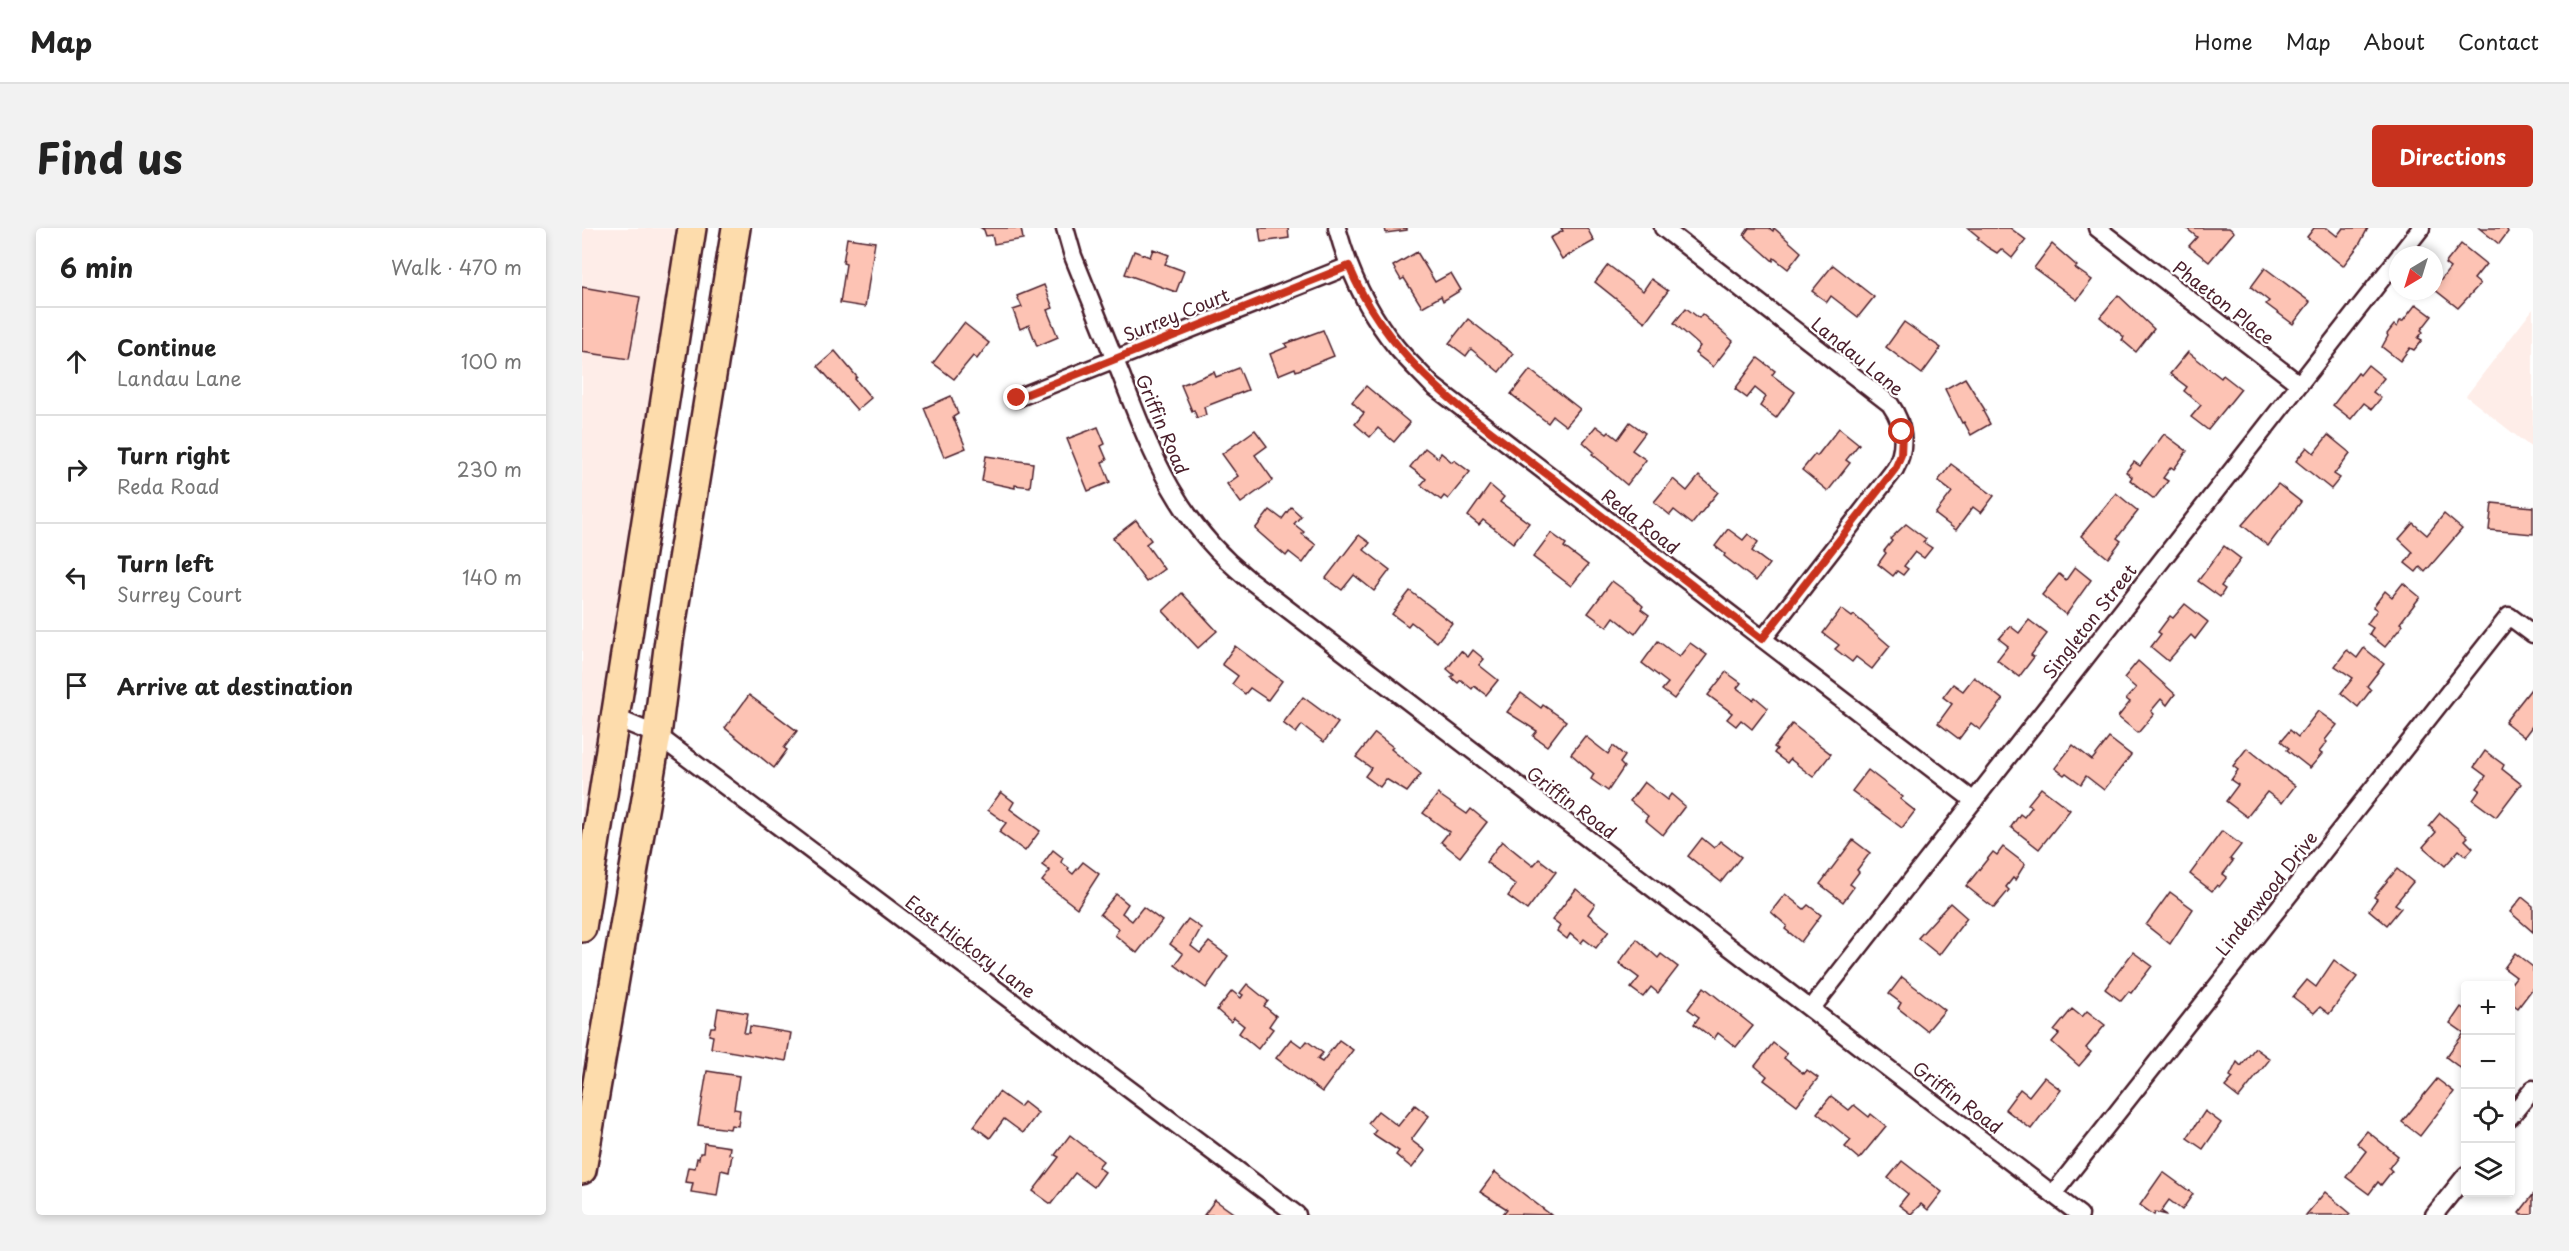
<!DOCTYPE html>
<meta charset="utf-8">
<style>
:root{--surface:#fff;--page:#f2f2f2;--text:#222;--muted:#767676;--line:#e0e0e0;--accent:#c8321e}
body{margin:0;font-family:"Playpen Sans",sans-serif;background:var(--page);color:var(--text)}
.controls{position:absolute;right:18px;bottom:18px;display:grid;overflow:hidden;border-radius:6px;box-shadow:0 3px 9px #0003}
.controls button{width:54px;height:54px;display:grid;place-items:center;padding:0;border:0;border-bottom:2px solid var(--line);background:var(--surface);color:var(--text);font:30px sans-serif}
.compass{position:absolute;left:1807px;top:18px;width:54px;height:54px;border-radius:50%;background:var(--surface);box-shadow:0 3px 9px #0003;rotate:218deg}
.stop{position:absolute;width:18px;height:18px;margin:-14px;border:4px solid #c8321e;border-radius:50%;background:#fff}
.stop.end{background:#c8321e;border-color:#fff;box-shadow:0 2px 6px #0008}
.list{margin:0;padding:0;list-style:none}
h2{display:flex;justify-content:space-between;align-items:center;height:78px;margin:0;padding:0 24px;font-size:26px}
h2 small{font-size:20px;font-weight:400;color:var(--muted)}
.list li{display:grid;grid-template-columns:39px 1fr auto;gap:18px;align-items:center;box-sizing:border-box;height:108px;padding:0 24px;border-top:2px solid var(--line)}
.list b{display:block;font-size:22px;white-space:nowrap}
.list p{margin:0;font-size:20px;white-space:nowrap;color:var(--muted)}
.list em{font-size:20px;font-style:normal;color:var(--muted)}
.icon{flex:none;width:33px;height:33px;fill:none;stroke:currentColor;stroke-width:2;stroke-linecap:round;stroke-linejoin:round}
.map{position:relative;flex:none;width:1951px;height:987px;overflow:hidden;border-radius:6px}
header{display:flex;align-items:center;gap:36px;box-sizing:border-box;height:84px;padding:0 30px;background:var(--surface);border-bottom:2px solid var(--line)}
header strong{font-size:28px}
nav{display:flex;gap:33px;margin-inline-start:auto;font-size:21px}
.intro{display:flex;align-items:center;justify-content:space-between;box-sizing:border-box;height:144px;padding:0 36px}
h1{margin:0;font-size:42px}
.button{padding:15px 27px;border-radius:6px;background:var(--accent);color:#fff;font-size:21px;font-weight:700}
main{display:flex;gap:36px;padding:0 36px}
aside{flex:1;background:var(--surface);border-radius:6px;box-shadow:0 3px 9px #0003}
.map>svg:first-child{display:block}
.built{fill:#feede8}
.building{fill:#fdc3b4;stroke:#4a1f2b;stroke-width:1.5}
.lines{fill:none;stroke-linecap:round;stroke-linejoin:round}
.minor-casing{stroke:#4a1f2b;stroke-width:21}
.primary-casing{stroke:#4a1f2b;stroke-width:32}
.minor{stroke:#fff;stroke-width:16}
.primary{stroke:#fddcac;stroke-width:27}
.route{stroke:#c8321e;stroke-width:8}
.labels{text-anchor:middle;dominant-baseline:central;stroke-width:4.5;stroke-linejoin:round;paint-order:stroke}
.street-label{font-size:18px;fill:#4a1f2b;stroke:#fff}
</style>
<header>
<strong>Map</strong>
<nav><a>Home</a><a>Map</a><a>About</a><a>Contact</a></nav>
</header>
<div class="intro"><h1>Find us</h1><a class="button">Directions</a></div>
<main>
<aside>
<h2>6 min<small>Walk · 470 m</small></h2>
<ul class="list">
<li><svg class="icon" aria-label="ahead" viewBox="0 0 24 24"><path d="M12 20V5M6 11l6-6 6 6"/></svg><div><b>Continue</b><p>Landau Lane</p></div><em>100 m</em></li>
<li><svg class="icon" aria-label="right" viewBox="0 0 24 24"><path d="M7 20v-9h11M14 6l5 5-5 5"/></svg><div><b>Turn right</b><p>Reda Road</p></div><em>230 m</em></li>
<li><svg class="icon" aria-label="left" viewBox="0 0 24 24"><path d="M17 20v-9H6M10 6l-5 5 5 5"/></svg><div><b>Turn left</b><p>Surrey Court</p></div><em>140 m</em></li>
<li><svg class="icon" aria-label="arrive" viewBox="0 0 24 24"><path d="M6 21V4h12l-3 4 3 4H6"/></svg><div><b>Arrive at destination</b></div></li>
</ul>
</aside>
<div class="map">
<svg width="1951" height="987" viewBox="0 0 1951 987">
<rect width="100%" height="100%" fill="#fff"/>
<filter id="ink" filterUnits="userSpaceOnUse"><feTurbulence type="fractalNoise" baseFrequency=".0167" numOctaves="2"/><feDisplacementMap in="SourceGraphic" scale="12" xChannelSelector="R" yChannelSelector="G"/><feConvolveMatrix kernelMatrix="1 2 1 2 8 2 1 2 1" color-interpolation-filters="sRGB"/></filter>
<g filter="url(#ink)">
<g class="built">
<path d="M0 0H96L0 603Z"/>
<path d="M1951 81V221L1884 168Z"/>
</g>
<g class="building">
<path d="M399 0H439L441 11 412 16 410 7 404 8 402 2Z"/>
<path d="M677 0H706L707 10 679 14Z"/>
<path d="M803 0H825V2L804 5Z"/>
<path d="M979 0H1005L1012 13 980 31 968 10 981 3Z"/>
<path d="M1167 0H1187L1191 3 1192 0 1219 24 1206 41 1192 30 1191 33 1162 7Z"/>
<path d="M1386 0H1428L1444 12 1430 30 1419 21 1415 25 1405 19 1395 11 1397 9Z"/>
<path d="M1604 0H1647L1652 4 1627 34 1607 18 1615 9Z"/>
<path d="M1732 0H1745L1755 8 1761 0H1786L1777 17 1761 38 1725 9Z"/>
<path d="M1897 0H1924L1926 4 1917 16Z"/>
<path d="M265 10 293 14 283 79 258 75 264 36 261 35Z"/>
<path d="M1470 16 1495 38 1493 40 1510 52 1495 72 1452 40Z"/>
<path d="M1879 16 1904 36 1892 51 1898 56 1876 80 1852 61 1868 40 1863 36Z"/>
<path d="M571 21 587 27 583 36 602 43 594 64 543 46 552 23 568 29Z"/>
<path d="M835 24 853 54 869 45 879 62 861 73 859 68 840 79 822 50 819 52 811 38Z"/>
<path d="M1026 37 1061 63 1069 51 1086 63 1063 94 1013 54Z"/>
<path d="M1251 37 1292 69 1276 89 1249 68 1245 74 1230 63Z"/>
<path d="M1683 40 1728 74 1711 96 1684 76 1687 73 1669 59Z"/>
<path d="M462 57 471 80 465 82 476 109 455 118 447 97 438 101 431 82 440 79 435 68Z"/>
<path d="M0 59 58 69 47 131 0 124Z"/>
<path d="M1536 67 1572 101 1554 124 1540 112 1542 109 1518 89Z"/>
<path d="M1834 76 1850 88 1839 102 1841 104 1836 110 1840 112 1832 122 1828 120 1818 133 1800 119 1806 108 1805 106 1812 97 1815 99 1818 93H1821Z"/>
<path d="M1104 80 1117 90 1120 86 1151 113 1131 139 1113 125 1118 118 1092 95Z"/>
<path d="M886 91 931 126 917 144 889 121 884 128 867 115Z"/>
<path d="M1322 94 1359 120 1340 146 1304 119Z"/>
<path d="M382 95 407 115 395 131 391 128 372 151 351 135Z"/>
<path d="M741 102 752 128 714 143 713 140 696 147 688 126 705 119 703 116Z"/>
<path d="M253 123 275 149 273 151 289 170 275 182 236 138Z"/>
<path d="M1606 124 1639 150 1641 147 1659 161 1626 202 1609 189 1619 177 1602 163 1605 159 1588 146Z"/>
<path d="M1176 130 1193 143 1190 147 1213 164 1194 190 1178 178 1184 169 1173 160 1165 170 1153 161Z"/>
<path d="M1786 137 1802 150 1791 164 1799 170 1790 181 1782 175 1769 191 1751 177 1776 145 1778 147Z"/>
<path d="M657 140 666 162 622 179 624 187 615 190 612 182 610 183 599 157 632 144 634 149Z"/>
<path d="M948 142 998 181 984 198 971 188 966 195 929 166Z"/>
<path d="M1383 150 1403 182 1401 183 1408 196 1389 207 1382 194 1380 195 1363 161Z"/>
<path d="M784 158 828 195 812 214 796 200 788 209 773 196 782 185 770 174Z"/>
<path d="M369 168 376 186 371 189 384 220 362 229 342 180Z"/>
<path d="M1048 194 1063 205 1050 222 1064 232 1045 257 1026 241 1027 240 1010 226 1012 224 1001 214 1014 198 1025 206 1027 204 1036 211Z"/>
<path d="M516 199 523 216 519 218 525 232 520 234 528 254 506 263 485 211Z"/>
<path d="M1257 200 1277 216 1264 232 1268 235 1246 263 1220 242 1233 226 1235 228Z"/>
<path d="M673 202 685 218 673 227 691 252 659 275 645 256 656 248 640 226Z"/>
<path d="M1582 206 1605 223 1592 241 1589 239 1581 250 1586 253 1572 271 1548 252 1550 249 1544 244 1552 234 1558 238Z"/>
<path d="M1746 207 1768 225 1752 246 1758 250 1749 261 1714 233 1725 219 1732 225Z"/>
<path d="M843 220 856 230 859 225 870 234 872 232 888 244 866 271 862 268 859 272 839 257 844 251 828 239Z"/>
<path d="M404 228 451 235 448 259 433 257V260L400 253Z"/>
<path d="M1369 236 1412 268 1399 285 1391 279 1374 302 1353 286 1370 264 1356 253Z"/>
<path d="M1117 248 1136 264 1110 296 1092 282 1088 287 1072 274 1091 251 1105 263Z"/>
<path d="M1696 256 1719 274 1686 318 1660 297Z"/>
<path d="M908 257 922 269 918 274 947 295 931 315 901 292 897 297 886 288Z"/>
<path d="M1534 265 1556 283 1535 310 1539 313 1526 330 1499 308Z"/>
<path d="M1910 275 1951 279V306L1907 302Z"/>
<path d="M709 279 719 288 712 296 722 304 720 306 734 317 721 335 707 324 704 328 673 301 688 282 700 291Z"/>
<path d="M1862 286 1880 301 1843 344 1838 339 1834 344 1823 335 1831 324 1817 311 1831 295 1845 307Z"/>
<path d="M554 292 569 312 564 316 582 341 564 354 531 310Z"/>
<path d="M1324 296 1344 311 1341 314 1350 320 1342 330 1333 324 1322 338 1326 341 1321 347 1315 343 1311 348 1296 336 1304 325 1302 323 1310 313 1308 311Z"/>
<path d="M1146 301 1161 312 1166 306 1176 314 1170 323 1187 336 1174 353 1142 328 1143 326 1133 318Z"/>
<path d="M969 305 984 316 982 319 1006 337 989 358 951 329Z"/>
<path d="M777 307 788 315 782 322 808 342 792 363 772 347 760 362 744 350Z"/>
<path d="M1642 318 1659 331 1639 358 1643 361 1638 369 1616 353Z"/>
<path d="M1493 339 1509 352 1484 387 1460 367 1477 346 1484 352Z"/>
<path d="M1030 353 1049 367 1061 378 1059 381 1067 387 1053 406 1032 389 1025 399 1006 385Z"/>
<path d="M1821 355 1838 369 1818 395 1821 397 1803 419 1787 406 1791 400 1785 396 1795 382 1791 379 1803 363 1810 369Z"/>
<path d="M828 363 870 395 855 414 829 394 826 398 810 386Z"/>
<path d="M600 365 635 403 616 420 581 383Z"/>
<path d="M1603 376 1626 394 1613 411 1609 407 1586 433 1569 419 1579 406 1576 404 1588 388 1591 390Z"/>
<path d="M1259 381 1270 389 1272 387 1308 418 1290 441 1274 429 1270 434 1253 421 1257 417 1241 405Z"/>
<path d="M1447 392 1465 406 1449 427 1452 429 1437 449 1415 432 1426 418 1417 411 1428 398 1437 405Z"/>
<path d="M1076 413 1097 429 1108 415 1125 427 1092 471 1080 462 1086 455 1060 435Z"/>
<path d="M653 418 700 453 686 472 668 460 663 466 650 456 656 448 640 436Z"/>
<path d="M1782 420 1802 436 1785 458 1789 462 1776 479 1759 465 1771 450 1753 438 1765 422 1775 430Z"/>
<path d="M891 422 902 431 897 437 916 452 904 467 892 458 890 461 879 452 876 455 869 449 872 447 865 441 879 423 886 429Z"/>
<path d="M1556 433 1593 466 1585 477 1579 471 1569 483 1572 486 1556 505 1536 489 1548 474 1544 471 1554 460 1542 450Z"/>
<path d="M1144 444 1159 455 1155 460 1171 472 1173 469 1186 480 1170 501 1159 492 1154 498 1145 491 1150 485 1126 467Z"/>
<path d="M1392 449 1421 472 1398 502 1389 495 1377 511 1356 495 1370 476 1361 469 1371 456 1381 463Z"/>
<path d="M1949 461 1951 463V497L1942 509 1923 494Z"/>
<path d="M939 465 959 480 961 477 984 493 965 518 951 508 955 503 925 484Z"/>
<path d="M167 467 215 503 202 520 205 522 192 540 143 500Z"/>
<path d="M721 469 756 495 742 514 720 497 714 505 701 495Z"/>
<path d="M1736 483 1755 497 1743 512 1745 514 1737 524 1740 526 1728 540 1705 522 1707 520 1699 513 1708 502 1716 509Z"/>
<path d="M1210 496 1249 526 1231 549 1208 531 1205 535 1192 525 1195 521 1192 519Z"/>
<path d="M793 505 811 519 809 521 839 546 825 564 804 551 798 559 783 548 789 540 774 529Z"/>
<path d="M1003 508 1026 526 1031 518 1043 528 1038 535 1042 539 1026 563 1009 551 1012 546 989 526Z"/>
<path d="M1527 510 1549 527 1522 562 1504 548 1499 556 1484 545 1482 547 1473 540 1491 517 1510 532Z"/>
<path d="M1665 520 1713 558 1700 575 1685 564 1665 589 1644 573 1656 557 1649 552 1656 542 1651 538Z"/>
<path d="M1903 523 1922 537 1920 541 1939 556 1914 589 1891 572 1898 562 1895 560 1904 548 1892 539Z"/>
<path d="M1286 542 1321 569 1318 571 1333 583 1320 600 1270 563Z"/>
<path d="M1062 554 1085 572 1089 566 1103 578 1081 607 1063 592 1066 588 1048 573Z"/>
<path d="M1459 560 1488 582 1457 621 1429 599 1438 586 1442 589 1450 579 1446 576Z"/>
<path d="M419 564 432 574 428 581 458 603 443 623 417 604 424 595 406 582Z"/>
<path d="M856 566 885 586 889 581 905 594 878 629 859 614 867 604 841 585Z"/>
<path d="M1858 585 1886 609 1883 612 1891 620 1884 628 1877 622 1863 638 1841 619 1854 604 1847 598Z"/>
<path d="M1640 603 1659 617 1648 631 1651 633 1641 646 1645 649 1637 659 1635 657 1630 663 1608 646Z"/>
<path d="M1120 610 1132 620 1138 613 1159 629 1139 654 1106 628Z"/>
<path d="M1271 612 1288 625 1275 642 1277 644 1268 656 1272 659 1261 674 1238 656Z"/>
<path d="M920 613 951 638 957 631 974 644 945 682 926 668 934 657 904 634Z"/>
<path d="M1421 619 1443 636 1433 652 1431 650 1424 659 1427 662 1412 680 1384 658 1411 624 1415 627Z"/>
<path d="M471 622 481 630 479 634 487 640 486 642 491 646 501 634 517 646 495 680 460 653 468 643 460 637Z"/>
<path d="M1815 641 1831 654 1813 676 1819 680 1805 697 1787 682 1795 671 1792 669Z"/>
<path d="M994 661 1013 676 1006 686 1027 703 1014 720 1002 711 999 715 988 706 985 711 975 703 978 698 970 692Z"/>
<path d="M1588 664 1611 681 1588 716 1564 697Z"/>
<path d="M534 666 546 676 540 685 550 693 561 679 580 693 555 725 533 707 537 701 518 686Z"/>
<path d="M1203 666 1222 681 1226 677 1239 687 1219 714 1203 701 1205 698 1189 684Z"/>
<path d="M1940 669 1951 678V704L1928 684Z"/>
<path d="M1368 675 1385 690 1357 727 1336 710Z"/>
<path d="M606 691 619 700 609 718 618 725 627 714 646 728 624 760 593 737 601 726 588 716Z"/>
<path d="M1055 711 1076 730 1079 726 1096 739 1076 765 1069 759 1061 769 1049 760 1057 750 1037 735Z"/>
<path d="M1551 724 1570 738 1549 765 1547 763 1539 773 1523 761Z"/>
<path d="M1933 725 1951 739V760L1936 780 1928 774 1927 758 1934 749 1922 740Z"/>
<path d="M1752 732 1775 749 1747 786 1738 779 1732 785 1711 769 1725 752 1734 759Z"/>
<path d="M1320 749 1363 782 1345 803 1316 780 1319 775 1307 766Z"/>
<path d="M665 756 686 773 682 778 694 788 687 798 691 801 676 821 657 805 662 798 652 790 649 794 635 782 650 763 659 770 661 767 658 765Z"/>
<path d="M1122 759 1171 798 1154 819 1136 805 1132 811 1112 796 1117 789 1106 781Z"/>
<path d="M1879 779 1884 783V838L1881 842 1864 829 1882 805 1868 795Z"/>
<path d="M136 780 166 785 162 805H167L168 798 209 805 204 833 129 820 131 808 127 807 129 799H133Z"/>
<path d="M1490 781 1500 789 1505 783 1523 797 1504 820 1509 824 1497 838 1470 814 1477 806 1472 803Z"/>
<path d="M709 811 720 819 725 813 741 825 735 831 740 834 757 812 771 822 740 864 694 830Z"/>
<path d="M1191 815 1205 826 1202 830 1222 846 1225 842 1236 850 1215 877 1182 852 1185 848 1173 838Z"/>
<path d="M1673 820 1688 831 1657 870 1643 859 1651 850 1648 848 1655 834 1659 838Z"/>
<path d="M125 843 157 848 152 881 158 882 156 898 149 897 148 901 116 897Z"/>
<path d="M1462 849 1479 862 1449 901 1423 881 1438 861 1447 868Z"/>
<path d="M1855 851 1872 864 1838 908 1820 894Z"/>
<path d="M417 864 438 879 442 874 456 885 441 905 422 891 408 910 392 898Z"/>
<path d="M1249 868 1267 882 1272 877 1287 889 1289 886 1304 898 1277 931 1263 919 1269 912 1235 885Z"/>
<path d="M833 877 847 888 829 912 843 923 830 940 814 927 817 923 791 906 794 902 786 895 796 883 816 898Z"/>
<path d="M1623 883 1639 895 1621 921 1605 910Z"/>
<path d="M1785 903 1816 928 1807 940 1810 943 1799 957 1796 954 1787 966 1764 949 1784 923 1775 915Z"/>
<path d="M488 907 521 933 516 939 523 944 512 959 493 945 469 976 451 963 477 929 473 927Z"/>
<path d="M122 915 148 919 147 926 150 927 147 944 139 942 135 968 109 964 111 955 103 954 106 939 113 940 115 930 117 931 118 925H121Z"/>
<path d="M1320 933 1360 964 1346 982 1339 976 1329 986 1317 977 1326 966 1306 950Z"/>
<path d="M913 944 969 987 921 986 925 981 898 964Z"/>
<path d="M1581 944 1611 966 1600 982 1587 972 1579 983 1585 987 1573 984 1572 987 1558 977Z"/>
<path d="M1743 964 1768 985 1766 987H1724Z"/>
<path d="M1951 967V987H1939L1937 985Z"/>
<path d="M633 972 654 987H622Z"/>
</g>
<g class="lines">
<defs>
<g id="minor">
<path d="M483 0 491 28C507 68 523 108 539 147 571 229 595 293 665 350L1498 987"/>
<path d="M755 0C767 44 786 85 815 120 826 133 839 145 851 158L1392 573"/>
<path d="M1081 0 1308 176C1322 196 1325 219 1313 241L1181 411"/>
<path d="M1515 0 1717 156"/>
<path d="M1818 27 1839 0"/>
<path d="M435 170 767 38"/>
<path d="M34 490 75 507 715 987"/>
<path d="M1229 781 1816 30"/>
<path d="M1928 889 1951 861"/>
<path d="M1471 966 1927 388 1951 406"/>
<path d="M1852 987 1884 947"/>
</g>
<g id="primary">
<path d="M0 700 110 0"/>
<path d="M0 942 75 507 87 412 154 0"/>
</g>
</defs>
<use href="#minor" class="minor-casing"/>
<use href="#primary" class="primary-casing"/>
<use href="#minor" class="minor"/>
<use href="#primary" class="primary"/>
</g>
</g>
<g class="lines" filter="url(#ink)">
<path class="route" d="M435 170 767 38C809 140 898 194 982 259 1048 309 1114 360 1180 411L1313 241 1319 227 1320 204"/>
</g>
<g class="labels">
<g class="street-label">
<text transform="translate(1642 74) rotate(38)">Phaeton Place</text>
<text transform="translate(594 86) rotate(-22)">Surrey Court</text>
<text transform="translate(1276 128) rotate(39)">Landau Lane</text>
<text transform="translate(581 196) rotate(67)">Griffin Road</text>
<text transform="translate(1059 293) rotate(38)">Reda Road</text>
<text transform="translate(1507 393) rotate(-52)">Singleton Street</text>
<text transform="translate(990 574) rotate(37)">Griffin Road</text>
<text transform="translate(1684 665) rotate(-52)">Lindenwood Drive</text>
<text transform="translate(389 718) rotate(37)">East Hickory Lane</text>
<text transform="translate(1376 869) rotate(37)">Griffin Road</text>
</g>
</g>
</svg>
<div class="controls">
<button>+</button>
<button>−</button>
<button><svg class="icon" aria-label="locate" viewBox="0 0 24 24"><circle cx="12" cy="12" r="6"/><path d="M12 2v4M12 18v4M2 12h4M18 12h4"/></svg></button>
<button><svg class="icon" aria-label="layers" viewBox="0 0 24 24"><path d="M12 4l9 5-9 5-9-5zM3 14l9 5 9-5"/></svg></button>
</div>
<svg class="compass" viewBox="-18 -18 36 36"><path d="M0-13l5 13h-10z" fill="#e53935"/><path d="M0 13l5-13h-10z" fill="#767676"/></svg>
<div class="stop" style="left:1320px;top:204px"></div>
<div class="stop end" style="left:435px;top:170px"></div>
</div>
</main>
